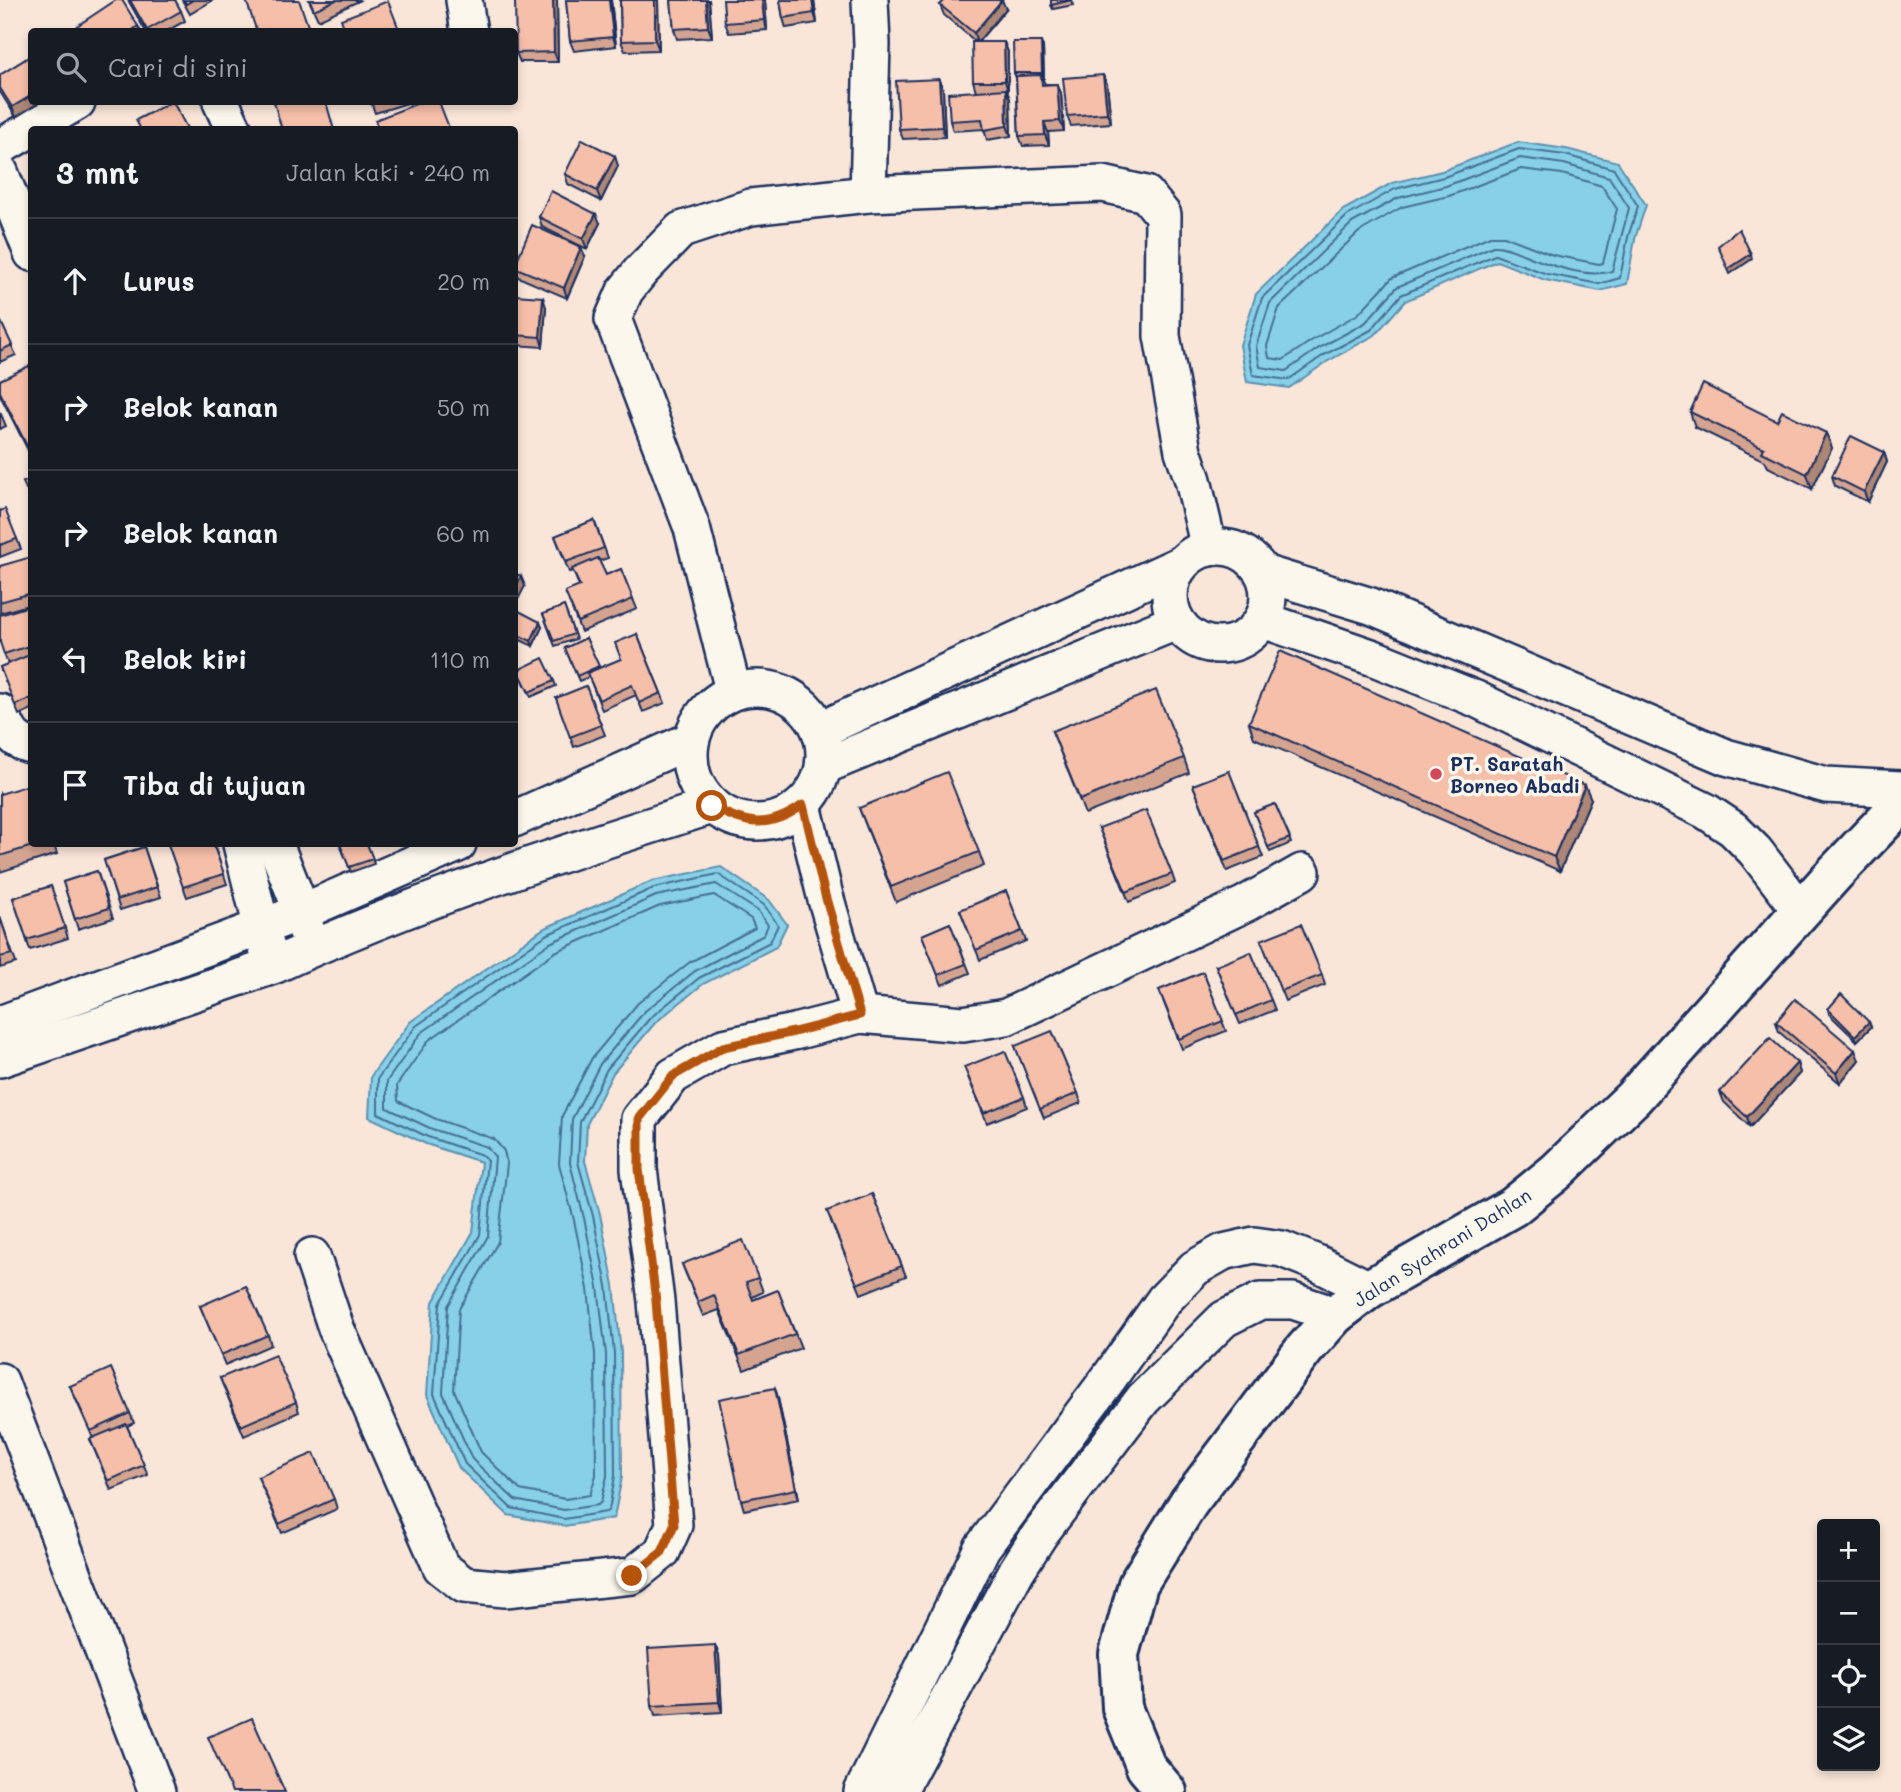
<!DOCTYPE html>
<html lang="id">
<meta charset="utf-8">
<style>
:root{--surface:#171b24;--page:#20242c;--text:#f1f3f6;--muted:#9ea1a6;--line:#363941}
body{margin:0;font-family:Mali,sans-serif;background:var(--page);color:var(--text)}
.controls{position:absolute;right:21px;bottom:21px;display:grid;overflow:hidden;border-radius:7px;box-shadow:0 4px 10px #0003}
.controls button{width:63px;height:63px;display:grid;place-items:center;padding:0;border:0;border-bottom:2px solid var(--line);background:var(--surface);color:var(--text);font:35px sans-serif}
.stop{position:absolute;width:21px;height:21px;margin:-16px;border:5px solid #b45309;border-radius:50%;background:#fff}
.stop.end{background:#b45309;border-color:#fff;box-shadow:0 2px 7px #0008}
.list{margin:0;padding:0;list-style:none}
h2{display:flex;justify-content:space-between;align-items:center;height:91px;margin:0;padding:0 28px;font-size:30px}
h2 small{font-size:23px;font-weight:400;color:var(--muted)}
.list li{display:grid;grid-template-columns:46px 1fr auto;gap:21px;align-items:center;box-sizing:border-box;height:126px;padding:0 28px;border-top:2px solid var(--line)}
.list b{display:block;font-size:26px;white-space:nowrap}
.list em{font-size:23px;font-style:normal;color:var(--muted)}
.icon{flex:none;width:38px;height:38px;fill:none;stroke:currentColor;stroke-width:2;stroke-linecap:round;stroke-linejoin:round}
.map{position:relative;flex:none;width:1901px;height:1792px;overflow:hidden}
.search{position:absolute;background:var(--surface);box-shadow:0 4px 10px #0003;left:28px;top:28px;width:490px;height:77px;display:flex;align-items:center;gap:18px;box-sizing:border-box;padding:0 24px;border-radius:7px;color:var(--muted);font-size:26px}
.panel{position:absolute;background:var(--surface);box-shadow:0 4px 10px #0003;left:28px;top:126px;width:490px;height:721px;border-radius:7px}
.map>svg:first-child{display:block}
.water{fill:#87d0e8;stroke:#5c90b1;stroke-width:2}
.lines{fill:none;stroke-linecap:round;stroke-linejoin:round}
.shore{stroke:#466f95;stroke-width:2}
.minor-casing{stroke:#1b2f5e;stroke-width:40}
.tertiary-casing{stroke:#1b2f5e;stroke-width:44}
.minor{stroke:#fbf7ec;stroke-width:35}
.tertiary{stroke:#fbf7ec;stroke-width:38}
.wall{fill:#d4a491;stroke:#1b2f5e;stroke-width:2}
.shaded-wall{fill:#ac8676;stroke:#1b2f5e;stroke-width:2}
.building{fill:#f6bfa9;stroke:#1b2f5e;stroke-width:2}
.route{stroke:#b45309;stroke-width:9}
.poi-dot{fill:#d1495b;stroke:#fbf7ec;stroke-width:2.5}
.labels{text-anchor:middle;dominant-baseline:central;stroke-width:7;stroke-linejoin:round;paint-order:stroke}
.poi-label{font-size:19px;font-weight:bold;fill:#1b2f5e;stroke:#fbf7ec;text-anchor:start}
.street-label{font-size:19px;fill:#1b2f5e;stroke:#fbf7ec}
</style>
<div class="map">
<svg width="1901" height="1792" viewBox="0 0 1901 1792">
<rect width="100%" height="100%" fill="#fae6d8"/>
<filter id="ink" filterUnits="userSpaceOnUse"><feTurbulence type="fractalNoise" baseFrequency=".0143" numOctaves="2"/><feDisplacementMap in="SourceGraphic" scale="14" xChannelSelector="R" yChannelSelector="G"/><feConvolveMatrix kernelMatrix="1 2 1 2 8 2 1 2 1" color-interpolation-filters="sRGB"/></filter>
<g filter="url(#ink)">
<g class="water">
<path d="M1518 142 1566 149 1618 162 1646 205 1635 239 1627 284 1600 291 1545 280 1497 261 1405 301 1375 335 1328 361 1289 388 1247 382 1240 345 1256 294 1343 210 1392 183 1442 171Z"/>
<path d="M721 867 769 900 787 924 776 947 703 984 655 1023 613 1073 587 1124 585 1161 600 1214 614 1285 621 1353 622 1477 614 1518 564 1526 508 1515 459 1468 427 1395 433 1302 473 1232 481 1162 426 1144 369 1117 371 1076 410 1022 543 929 652 881Z"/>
</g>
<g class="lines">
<g class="shore">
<path d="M1519 149 1565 155 1614 169 1638 206 1628 237 1620 278 1599 284 1547 274 1495 255 1401 295 1371 330 1324 355 1288 380 1253 375 1247 345 1262 298 1347 216 1395 189 1444 177Z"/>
<path d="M1520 158 1564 164 1609 177 1629 208 1612 271C1588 279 1549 265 1525 255 1515 251 1504 245 1493 246L1397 287 1365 323 1319 348 1286 371 1260 367 1256 346 1270 303 1352 223 1398 198 1446 186Z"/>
<path d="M1521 169 1562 174 1602 186 1617 209 1603 263 1599 264 1553 255 1504 236H1490L1392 278 1358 314 1314 339 1283 360 1269 358 1267 346 1279 308 1359 232 1402 207 1449 196Z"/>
<path d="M718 874 764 905 778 925 770 942 699 978 650 1018 607 1069 580 1122 578 1162 593 1216 607 1286 614 1353 615 1476 609 1510 606 1512 564 1519 511 1508 465 1464 434 1394 440 1304 480 1235 487 1160 482 1155 428 1137 378 1113V1078L416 1026 546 935 654 888Z"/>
<path d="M716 884 758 911 768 925 764 935 695 971 645 1011 600 1064 572 1119 570 1163 584 1218 598 1287 606 1354 607 1476 601 1502 598 1505 564 1510 515 1500 472 1459 443 1393 448 1306 488 1236 495 1157 487 1147 432 1129 387 1108V1081L421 1033 550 943 656 896Z"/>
<path d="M714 895 751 919 755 928 690 962 638 1003 592 1058 562 1116 559 1164 574 1220 588 1289 595 1354 596 1475 590 1495 565 1499 520 1490 481 1452 454 1390 459 1309 498 1242 507 1164 504 1151 494 1139 436 1119 398 1101 397 1085 429 1040 555 952 660 906Z"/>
</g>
<defs>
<g id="minor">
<path d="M464 0 469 32"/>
<path d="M870 0 872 44 868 194 1103 184 1146 194 1163 215 1162 336 1183 451 1193 480 1209 548"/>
<path d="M221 102 234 130"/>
<path d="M0 147 77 102"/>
<path d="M0 172 32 253"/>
<circle cx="1219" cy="596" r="49"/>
<path d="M1263 573 1371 606 1726 757 1826 785 1901 789"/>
<path d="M1263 620 1374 658 1476 699 1706 811 1733 829 1755 851 1801 911"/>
<circle cx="757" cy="755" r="67"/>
<path d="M733 690 692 528 613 319 625 291 641 271 681 230 751 207 868 194"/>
<path d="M0 712C8 728 12 743 32 745"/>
<path d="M820 730 1181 564"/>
<path d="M824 766 1176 622"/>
<path d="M803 805 825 896 860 1015"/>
<path d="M514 819 689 741"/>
<path d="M241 844 267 949"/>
<path d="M275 844 302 912 308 936"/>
<path d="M0 1024 302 912 458 844"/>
<path d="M0 1059 273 966C415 901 563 853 712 806"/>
<path d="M312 1256 336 1328 441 1567 464 1585 505 1589 632 1576 662 1552 674 1525 656 1301 639 1169V1119L673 1076 723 1047 794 1032 860 1015 963 1024 1006 1017 1245 904 1302 872"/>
<path d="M0 1381 157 1792"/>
<path d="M862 1792 982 1548 1109 1378 1164 1300 1195 1268 1223 1252 1254 1245 1282 1249 1317 1263 1369 1289"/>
<path d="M898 1792 1017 1570 1040 1534 1143 1399 1224 1319 1260 1301H1293L1335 1315"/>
</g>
<path id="tertiary" d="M1167 1792 1146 1767 1122 1708 1119 1654 1138 1584 1189 1502 1304 1350 1335 1315 1369 1289 1513 1207 1556 1172 1633 1098 1835 873 1901 804"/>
</defs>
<use href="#minor" class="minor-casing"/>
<use href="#tertiary" class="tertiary-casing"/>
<use href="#minor" class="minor"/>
<use href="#tertiary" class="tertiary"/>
</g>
<g class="wall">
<path d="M128 0H175L181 11 185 21 165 32H146Z"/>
<path d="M182 0H213L190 14Z"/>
<path d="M309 0H361L318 20Z"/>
<path d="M557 0 558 62H520L516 53Z"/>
<path d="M566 0H611L616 46 574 51 570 41Z"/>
<path d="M620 0H658L659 50 625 51 621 41Z"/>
<path d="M671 0H709L712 37 677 39 674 29Z"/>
<path d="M765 0 767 30 729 33 725 23Z"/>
<path d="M780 0H814L817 23 786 28 783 18Z"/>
<path d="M1071 0 1073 5 1053 9 1051 5Z"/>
<path d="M940 5 1006 9 978 42H1004L1008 52V91H1007L1010 99 1011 136 987 140 984 129 953 131 950 121 976 91 973 81 976 42 944 15Z"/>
<path d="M1043 47 1044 78H1042L1045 84H1057L1061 93 1064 131 1048 132 1049 145 1023 146 1019 136 1016 78 1014 73Z"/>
<path d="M32 55 16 117 0 92V75Z"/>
<path d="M939 79 943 89 945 137 903 139 899 129Z"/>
<path d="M1107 84 1111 123 1071 126 1067 116Z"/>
<path d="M371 102H411L375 113Z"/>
<path d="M618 166 601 201 568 184 565 174Z"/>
<path d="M539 217 600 223 587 249 542 227Z"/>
<path d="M585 256 567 298 518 277 514 268V266Z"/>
<path d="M514 295 546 307 543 347 514 345Z"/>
<path d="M0 320 16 355 0 362Z"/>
<path d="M32 372V458L0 395V380Z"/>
<path d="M0 412 6 426 0 429Z"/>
<path d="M1690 412 1777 421 1826 433 1832 448 1812 489 1768 467 1765 461 1695 427Z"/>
<path d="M1884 452 1887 462 1868 502 1835 486 1832 476Z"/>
<path d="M0 511 17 539 21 549 0 557Z"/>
<path d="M594 520 608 558 599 561 606 575 621 569 637 609 581 632 569 601 579 586 573 571 569 572 555 536Z"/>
<path d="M32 559V604L0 613V566Z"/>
<path d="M32 605V709L19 715 0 667 8 664 4 654Z"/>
<path d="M564 606 576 639 555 646 543 614Z"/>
<path d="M514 615 542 627 533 646 514 637Z"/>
<path d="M637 634 665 703 643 712 636 695 602 710 589 677 579 681 565 648 586 638 599 668 621 659Z"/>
<path d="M518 670 554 681 556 686 531 697Z"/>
<path d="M586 686 605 735 574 747 556 698Z"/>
<path d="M1249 723 1591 799 1560 871 1254 738Z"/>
<path d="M1052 731 1184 758 1189 773 1085 814Z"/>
<path d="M1229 771 1263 857 1227 871 1193 785Z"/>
<path d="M0 794 32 844H54L57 854 0 872Z"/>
<path d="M1275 804 1291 843 1270 852 1254 812Z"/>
<path d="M859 808 979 852 984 866 896 902Z"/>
<path d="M1099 828 1172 874 1175 883 1129 902Z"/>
<path d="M168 844H214L227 884 187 897Z"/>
<path d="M340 844H367L374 864 351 872Z"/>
<path d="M144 847 161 897 120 910 104 860Z"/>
<path d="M97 871 113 918 78 929 63 882Z"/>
<path d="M51 886 68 938 30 950 13 898Z"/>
<path d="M1006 891 1026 941 980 960 960 910Z"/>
<path d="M0 917 16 963 0 968Z"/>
<path d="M950 923 970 973 942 985 922 935Z"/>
<path d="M1261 940 1322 975 1325 985 1285 1001Z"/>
<path d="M1216 966 1271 1000 1275 1010 1240 1024Z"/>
<path d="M1203 972 1226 1031 1182 1049 1159 990Z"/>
<path d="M1828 1009 1869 1022 1871 1027 1857 1041 1829 1014Z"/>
<path d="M1776 1022 1859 1060 1840 1083 1779 1032Z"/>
<path d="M1015 1046 1078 1093 1081 1103 1044 1118Z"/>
<path d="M1797 1063 1800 1073 1750 1127 1724 1102 1720 1092Z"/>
<path d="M968 1077 1024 1097 1027 1107 987 1123Z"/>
<path d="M872 1194 906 1276 861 1294 831 1221Z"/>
<path d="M682 1264 758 1278 763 1292 752 1297 753 1300 778 1290 801 1348 744 1370 719 1310 703 1316Z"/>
<path d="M200 1306 268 1335 271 1345 225 1365Z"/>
<path d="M220 1378 296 1402 299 1412 244 1436Z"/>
<path d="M70 1386 130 1413 134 1423 127 1426 148 1475 111 1490 90 1439 93 1438Z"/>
<path d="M775 1388 778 1398 799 1499 744 1510 741 1500Z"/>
<path d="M258 1477 334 1499 337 1509 282 1533Z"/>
<path d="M715 1645 719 1655 722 1712 655 1716 652 1706Z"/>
</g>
<g class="shaded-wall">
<path d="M553 0H557L558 62 554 52Z"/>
<path d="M609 0H611L616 46 613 37Z"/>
<path d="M655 0H658L659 50 655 40Z"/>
<path d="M706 0H709L712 37 708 27Z"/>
<path d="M762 0H765L767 30 764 20Z"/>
<path d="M812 0H814L817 23 814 13Z"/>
<path d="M1002 0 1006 9 977 43 974 33Z"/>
<path d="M138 26 141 32H130Z"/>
<path d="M1004 42 1008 52V91L1005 81Z"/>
<path d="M1041 42 1043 47 1044 78 1042 73Z"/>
<path d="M1103 75 1107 84 1111 123 1107 113Z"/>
<path d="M939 79 943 89 945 137 942 127Z"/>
<path d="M1057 84 1061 93 1064 131 1060 121Z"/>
<path d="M1006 89 1010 99 1011 136 1007 126Z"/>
<path d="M32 95V102H40L16 117 12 107Z"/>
<path d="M1044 122 1048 132 1049 145 1045 135Z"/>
<path d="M615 156 618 166 601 201 597 191Z"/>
<path d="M596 214 600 223 587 249 583 239Z"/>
<path d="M581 247 585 256 567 298 564 288Z"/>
<path d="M1751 254 1752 259 1730 274 1728 269Z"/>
<path d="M543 297 546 307 543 347 540 337Z"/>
<path d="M1826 433 1832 448 1812 489 1807 474Z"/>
<path d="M1884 452 1887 462 1868 502 1864 492Z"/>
<path d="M521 576 525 586 514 607V590Z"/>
<path d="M540 622 542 627 533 646 531 641Z"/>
<path d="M1585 785 1591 799 1560 871 1554 857Z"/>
<path d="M1869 1022 1871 1027 1857 1041 1855 1036Z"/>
<path d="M1855 1050 1859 1060 1840 1083 1836 1073Z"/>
<path d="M1797 1063 1800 1073 1750 1127 1747 1117Z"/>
<path d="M775 1388 778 1398 799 1499 796 1489Z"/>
<path d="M715 1645 719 1655 722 1712 719 1702Z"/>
</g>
<g class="building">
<path d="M116 0H122L138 26 130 32H68Z"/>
<path d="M130 0H175L181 11 147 30Z"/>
<path d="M184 0H193L186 4Z"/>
<path d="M246 0H299L310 32H257Z"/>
<path d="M310 0H336L314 10Z"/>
<path d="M515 0H553L554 52 516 53Z"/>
<path d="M566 0H609L613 37 570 41Z"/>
<path d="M620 0H655V40L621 41Z"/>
<path d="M671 0H706L708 27 674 29Z"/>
<path d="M723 0H762L764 20 725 23Z"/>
<path d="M780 0H812L814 13 783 18Z"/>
<path d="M945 0H1002L974 33 940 5Z"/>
<path d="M1051 0H1071L1051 5Z"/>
<path d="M388 1 400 32H346L341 19Z"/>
<path d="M972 42H1004L1005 81H973Z"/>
<path d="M1013 42H1041L1042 73H1014Z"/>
<path d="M32 55V95L12 107 0 88V75Z"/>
<path d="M1041 75 1042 85 1057 84 1060 121 1044 122 1045 135 1019 136 1016 76Z"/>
<path d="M1103 75 1107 113 1067 116 1063 78Z"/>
<path d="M939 79 942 127 899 129 896 81Z"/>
<path d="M1006 89 1007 126 984 130 982 119 950 121 948 93Z"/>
<path d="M171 102H173L188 130H141L136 120Z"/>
<path d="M274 102H326L334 130H282Z"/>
<path d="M421 102H439L450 130H379L375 120Z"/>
<path d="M582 139 615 156 597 191 565 174Z"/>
<path d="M551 191 596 214 583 239 539 217Z"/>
<path d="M532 225 581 247 564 288 514 267Z"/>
<path d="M1739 229 1751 254 1728 269 1718 246Z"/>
<path d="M514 295 543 297 540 337 514 335Z"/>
<path d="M0 320 12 345 0 351Z"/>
<path d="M29 366 32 372V456L0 392V380Z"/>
<path d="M1703 384 1777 421 1782 411 1826 433 1807 474 1762 452 1764 448 1690 412Z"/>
<path d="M1851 436 1884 452 1864 492 1832 476Z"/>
<path d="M32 479V502L23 482Z"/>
<path d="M5 509 17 539 0 545V511Z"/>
<path d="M594 520 604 548 566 562 555 536Z"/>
<path d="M31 557 32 593 0 602V566Z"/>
<path d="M598 558 606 575 621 569 633 599 578 622 565 592 580 586 572 569Z"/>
<path d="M514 573 521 576 514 590Z"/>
<path d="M32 605V645L4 654 0 642V615Z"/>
<path d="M564 606 574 634 554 641 543 614Z"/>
<path d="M517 610 540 622 531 641 514 633V615Z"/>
<path d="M637 634 661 693 639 703 632 685 599 700 587 673 621 659 615 643Z"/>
<path d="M586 638 599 666 577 676 565 648Z"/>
<path d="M1280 651 1585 785 1554 857 1249 723Z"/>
<path d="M32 654V698L15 705 0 667Z"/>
<path d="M543 658 554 681 529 692 518 670Z"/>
<path d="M586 686 601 725 570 737 556 698Z"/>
<path d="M1156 690 1184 758 1080 800 1052 731Z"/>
<path d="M1229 771 1259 847 1224 861 1193 785Z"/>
<path d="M947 772 979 852 891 887 859 808Z"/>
<path d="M32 784V844H39L0 856V794Z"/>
<path d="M1275 804 1290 838 1268 847 1254 812Z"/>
<path d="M1146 810 1172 874 1126 892 1099 828Z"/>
<path d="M168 844H213L224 874 183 887Z"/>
<path d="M340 844H367L373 859 349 867Z"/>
<path d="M144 847 157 887 117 900 104 860Z"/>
<path d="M97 871 109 908 75 919 63 882Z"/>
<path d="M51 886 65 928 27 940 13 898Z"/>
<path d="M1006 891 1022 931 976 950 960 910Z"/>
<path d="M0 917 12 954 0 957Z"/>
<path d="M950 923 966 964 938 975 922 935Z"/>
<path d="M1301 924 1322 975 1281 991 1261 940Z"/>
<path d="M1251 952 1271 1000 1236 1015 1216 966Z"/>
<path d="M1203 972 1223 1021 1179 1039 1159 990Z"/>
<path d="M1841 994 1869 1022 1855 1036 1828 1009Z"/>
<path d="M1795 999 1855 1050 1836 1073 1776 1022Z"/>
<path d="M1052 1031 1078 1093 1040 1109 1015 1046Z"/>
<path d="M1770 1038 1797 1063 1747 1117 1720 1092Z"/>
<path d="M1005 1051 1024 1097 984 1113 964 1067Z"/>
<path d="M872 1194 902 1266 857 1284 827 1211Z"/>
<path d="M743 1240 758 1278 746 1282 753 1300 778 1290 795 1334 739 1355 714 1295 698 1302 682 1264Z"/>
<path d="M246 1286 268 1335 221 1355 200 1306Z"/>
<path d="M275 1355 296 1402 241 1426 220 1378Z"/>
<path d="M111 1368 130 1413 91 1431 70 1386Z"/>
<path d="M775 1388 796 1489 741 1500 719 1399Z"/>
<path d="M126 1424 144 1465 108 1481 90 1439Z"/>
<path d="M314 1453 334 1499 279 1524 258 1477Z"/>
<path d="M715 1645 719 1702 652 1706 648 1649Z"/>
<path d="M252 1718 285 1792H232L208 1737Z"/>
</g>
</g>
<g class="lines" filter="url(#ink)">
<path class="route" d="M632 1576 662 1552 674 1525 656 1301 639 1169V1119L673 1076 723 1047 794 1032 860 1015 825 895 803 805C769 829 746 826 712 806"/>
</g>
<circle class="poi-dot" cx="1436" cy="774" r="7"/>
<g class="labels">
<g class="poi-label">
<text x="1450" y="763">PT. Saratah<tspan x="1450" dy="22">Borneo Abadi</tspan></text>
</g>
<g class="street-label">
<text transform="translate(1442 1247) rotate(-32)">Jalan Syahrani Dahlan</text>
</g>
</g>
</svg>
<div class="controls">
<button>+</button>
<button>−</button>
<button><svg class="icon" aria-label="locate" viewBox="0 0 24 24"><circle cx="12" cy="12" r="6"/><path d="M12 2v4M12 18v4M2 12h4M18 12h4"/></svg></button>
<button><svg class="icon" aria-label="layers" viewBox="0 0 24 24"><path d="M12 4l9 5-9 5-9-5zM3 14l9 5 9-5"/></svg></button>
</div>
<div class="stop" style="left:712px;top:806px"></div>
<div class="stop end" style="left:632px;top:1576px"></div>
<div class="search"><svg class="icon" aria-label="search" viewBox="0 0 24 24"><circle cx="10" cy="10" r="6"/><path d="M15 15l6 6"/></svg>Cari di sini</div>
<section class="panel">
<h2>3 mnt<small>Jalan kaki · 240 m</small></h2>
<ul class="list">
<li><svg class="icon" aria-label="ahead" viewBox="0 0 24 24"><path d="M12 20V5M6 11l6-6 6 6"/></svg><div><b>Lurus</b></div><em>20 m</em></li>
<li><svg class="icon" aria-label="right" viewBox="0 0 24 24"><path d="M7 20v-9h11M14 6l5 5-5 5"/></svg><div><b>Belok kanan</b></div><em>50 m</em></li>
<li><svg class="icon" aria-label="right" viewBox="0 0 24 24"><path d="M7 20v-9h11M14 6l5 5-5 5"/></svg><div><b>Belok kanan</b></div><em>60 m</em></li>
<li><svg class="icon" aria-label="left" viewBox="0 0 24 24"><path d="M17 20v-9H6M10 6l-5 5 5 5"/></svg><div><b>Belok kiri</b></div><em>110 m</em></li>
<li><svg class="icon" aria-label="arrive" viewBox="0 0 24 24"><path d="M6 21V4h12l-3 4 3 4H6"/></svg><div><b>Tiba di tujuan</b></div></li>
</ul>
</section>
</div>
